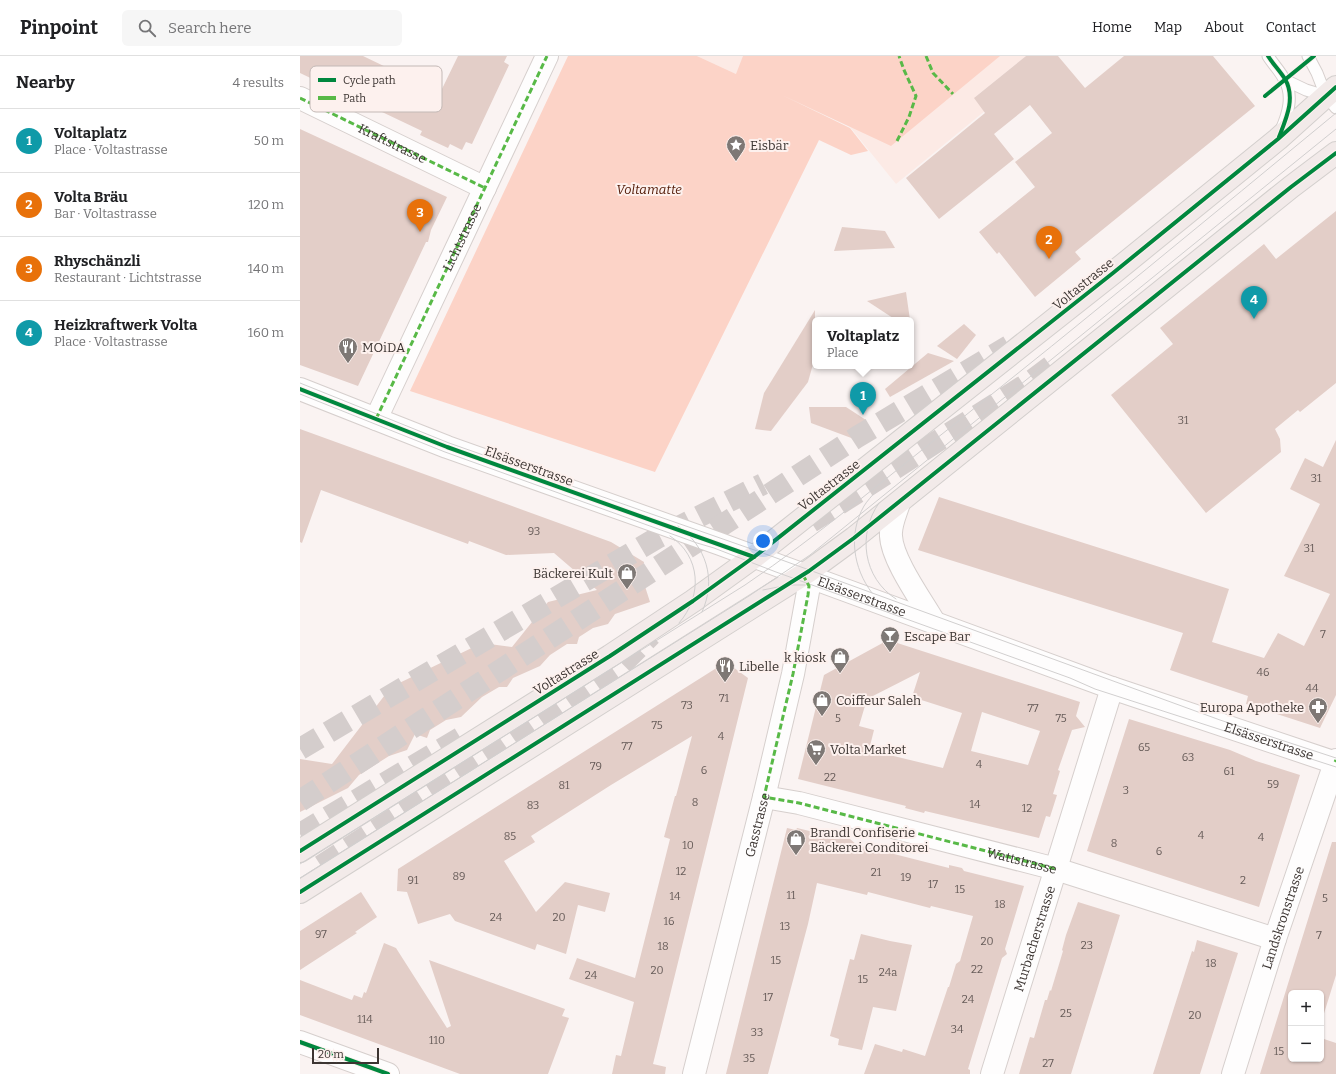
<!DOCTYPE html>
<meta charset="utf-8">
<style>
:root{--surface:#fff;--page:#f6f6f6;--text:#202124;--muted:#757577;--line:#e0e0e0;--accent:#7e7875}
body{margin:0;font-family:Bitter,serif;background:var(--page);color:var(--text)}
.controls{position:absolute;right:12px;bottom:12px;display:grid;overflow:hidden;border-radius:6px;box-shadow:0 1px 3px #0004}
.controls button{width:36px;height:36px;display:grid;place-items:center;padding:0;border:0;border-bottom:1px solid var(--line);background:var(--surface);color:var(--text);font:20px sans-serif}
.scale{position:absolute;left:12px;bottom:10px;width:67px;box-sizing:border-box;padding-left:4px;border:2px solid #3c3532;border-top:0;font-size:11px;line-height:14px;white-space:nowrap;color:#3c3532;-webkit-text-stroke:3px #fdf1ee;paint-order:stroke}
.you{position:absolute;left:463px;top:485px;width:14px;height:14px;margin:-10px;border:3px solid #fff;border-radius:50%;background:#1a73e8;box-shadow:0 0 0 6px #1a73e833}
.badge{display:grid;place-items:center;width:26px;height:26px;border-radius:50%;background:var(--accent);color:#fff;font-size:13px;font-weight:700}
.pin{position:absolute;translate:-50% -33px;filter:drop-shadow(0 1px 2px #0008)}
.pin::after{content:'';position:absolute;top:21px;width:14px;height:12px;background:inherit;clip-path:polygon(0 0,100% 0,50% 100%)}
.popup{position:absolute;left:512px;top:261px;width:102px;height:52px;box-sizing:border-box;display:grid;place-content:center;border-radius:6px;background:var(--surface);filter:drop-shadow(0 1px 3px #0005);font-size:13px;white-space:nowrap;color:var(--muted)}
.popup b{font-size:15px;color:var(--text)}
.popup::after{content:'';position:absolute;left:50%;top:100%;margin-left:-8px;border:8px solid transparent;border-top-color:var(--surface)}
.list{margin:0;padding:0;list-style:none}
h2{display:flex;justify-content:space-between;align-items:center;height:52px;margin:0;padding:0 16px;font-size:17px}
h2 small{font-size:13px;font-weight:400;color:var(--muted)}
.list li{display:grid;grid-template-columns:26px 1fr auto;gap:12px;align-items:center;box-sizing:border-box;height:64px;padding:0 16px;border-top:1px solid var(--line)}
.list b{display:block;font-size:15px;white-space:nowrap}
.list p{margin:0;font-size:13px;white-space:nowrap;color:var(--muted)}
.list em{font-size:13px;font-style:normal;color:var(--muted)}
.icon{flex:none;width:22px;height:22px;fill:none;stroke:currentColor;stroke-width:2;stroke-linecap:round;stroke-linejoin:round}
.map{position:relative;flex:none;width:1036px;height:1018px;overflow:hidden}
header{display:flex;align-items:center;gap:24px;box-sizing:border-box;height:56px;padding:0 20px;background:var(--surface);border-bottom:1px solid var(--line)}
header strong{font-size:19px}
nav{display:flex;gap:22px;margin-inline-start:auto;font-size:14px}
.search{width:280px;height:36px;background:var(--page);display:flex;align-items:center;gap:10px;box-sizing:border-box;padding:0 14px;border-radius:6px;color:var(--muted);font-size:15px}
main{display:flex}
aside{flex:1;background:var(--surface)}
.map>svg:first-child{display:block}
.built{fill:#fceae5}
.green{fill:#fcd3c7}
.building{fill:#e3cec8;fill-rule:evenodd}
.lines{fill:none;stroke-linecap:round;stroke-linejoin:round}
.highway-tunnel{stroke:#d4cdcc;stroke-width:22;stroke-dasharray:22 11;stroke-linecap:butt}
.lane-casing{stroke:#d6cfcd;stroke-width:13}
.street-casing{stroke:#d6cfcd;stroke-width:24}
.secondary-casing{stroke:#d6cfcd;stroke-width:24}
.primary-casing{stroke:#d3cfcd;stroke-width:24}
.lane{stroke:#fefdfd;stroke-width:11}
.street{stroke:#fefdfd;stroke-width:22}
.secondary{stroke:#fefdfd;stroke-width:22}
.primary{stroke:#f2eae9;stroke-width:22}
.tram{stroke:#d1cfcf;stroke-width:1}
.quiet{stroke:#58b947;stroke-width:3;stroke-dasharray:6 3;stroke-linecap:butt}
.cycleway-casing{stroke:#fdf1ee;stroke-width:6}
.cycleway{stroke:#00873e;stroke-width:4}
.labels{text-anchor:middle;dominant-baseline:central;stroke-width:4;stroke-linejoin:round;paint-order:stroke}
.number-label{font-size:11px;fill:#665b58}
.street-label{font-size:13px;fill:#3c3532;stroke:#fdf1ee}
.poi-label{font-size:13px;fill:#3c3532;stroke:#fdf1ee;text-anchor:start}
.park-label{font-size:13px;font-style:italic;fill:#511804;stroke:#fdf1ee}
.key{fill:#fdf1ee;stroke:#c3b9b6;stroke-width:1}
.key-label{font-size:11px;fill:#3c3532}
</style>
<header>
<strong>Pinpoint</strong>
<div class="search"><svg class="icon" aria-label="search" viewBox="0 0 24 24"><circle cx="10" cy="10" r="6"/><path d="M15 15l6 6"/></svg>Search here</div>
<nav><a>Home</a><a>Map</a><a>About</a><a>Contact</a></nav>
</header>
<main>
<aside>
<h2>Nearby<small>4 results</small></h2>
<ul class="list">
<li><span class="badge" style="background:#0f9aa8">1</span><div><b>Voltaplatz</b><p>Place · Voltastrasse</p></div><em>50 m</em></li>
<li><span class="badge" style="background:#e8710a">2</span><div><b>Volta Bräu</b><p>Bar · Voltastrasse</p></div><em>120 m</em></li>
<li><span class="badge" style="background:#e8710a">3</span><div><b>Rhyschänzli</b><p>Restaurant · Lichtstrasse</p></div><em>140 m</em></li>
<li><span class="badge" style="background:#0f9aa8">4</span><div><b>Heizkraftwerk Volta</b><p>Place · Voltastrasse</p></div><em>160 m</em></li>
</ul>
</aside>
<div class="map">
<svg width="1036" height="1018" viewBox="0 0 1036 1018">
<rect width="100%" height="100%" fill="#faf3f2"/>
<path class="built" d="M397 0H726L675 41 686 54 596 128 550 71Z"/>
<path class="green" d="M268 0H397L436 18 443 0H700L591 90 482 39 550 72 568 95 551 99 519 84 355 416 110 335Z"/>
<g class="building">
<path d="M0 0H63L140 37 158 0H207L204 6 209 9 172 88 166 86 162 94 150 88 148 92 120 79 122 75 0 17Z"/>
<path d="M726 0H758L785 32 824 0H913L955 50 775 196 781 203 735 241 699 196 697 198 679 176 735 131 715 106 752 77 730 49 694 78 714 103 639 163 606 122 685 57 674 42Z"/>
<path d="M0 73 147 141 131 174 128 186H126L58 330 0 309Z"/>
<path d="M1036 155V327L1000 356 998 354 975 373 980 383 981 396 906 457 811 339 873 288 860 272 964 188 976 203Z"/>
<path d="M542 171 585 175 595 192 534 195Z"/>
<path d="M606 236 610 264H596L567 245Z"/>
<path d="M515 254V301L508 326 471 375 455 373 464 337Z"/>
<path d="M664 268 676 279 657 303 637 290Z"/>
<path d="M628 297 654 305 590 341 585 333Z"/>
<path d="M509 351H546L566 364 554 383 511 367Z"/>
<path d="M0 373 311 486 344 506 342 521 350 546 315 558 308 568 293 572 279 581 277 588H267L250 599 240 610 213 622 207 631H199L182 641 161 661 146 664 130 674 127 682 115 678 107 694 89 700 59 719 48 732 0 756V703L32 708 91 631 182 587 212 591 248 546 297 534 254 497 206 499 169 485 168 488 21 434 2 487 0 486Z"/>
<path d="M1036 384V639L1020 672 946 648 948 640 870 614 883 577 618 494 639 441 929 533 912 586 964 602 978 577 1004 590 1030 538 984 520 1020 448 990 433 1005 402 1023 411Z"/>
<path d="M588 584 780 646 776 660 785 671 772 674 758 714 760 715 753 738 757 739 750 761 746 760 739 782 625 755 624 757 605 752 606 750 498 723 524 619ZM620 616 612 641 662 657 643 712 569 694 574 674 559 670 567 643ZM682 656 740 675 728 709 671 695Z"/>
<path d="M426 606 448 622 353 1008 366 1011 365 1018H312L316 999 321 1000 334 946 269 923 277 902 335 922 370 783 364 781 375 740H376L392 680 311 729 231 780 235 786 204 805 236 856 265 826 310 837 305 856 278 849 266 898 237 888 235 894 155 865 150 858 118 868 107 836 97 835 98 813Z"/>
<path d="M829 663 930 694 956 705 1000 719 959 851 787 795Z"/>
<path d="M487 772 496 774 497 772 543 783H550L557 789 576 794 597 789 594 798 649 812V809L662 812 664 815 724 830 705 893 707 898 702 902 668 1013 670 1014V1018H564L575 988 602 996 603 993 625 1000 648 931H649L656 908 660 905 673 860 631 850 630 852 568 836 567 839 517 827 508 868 468 1018H426Z"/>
<path d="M1032 786H1036V919L1021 967V937H991V1003H1021V982L1036 987V1018H960Z"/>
<path d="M61 836 77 861 55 876 57 877 0 914V875Z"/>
<path d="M778 846 820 859 771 1018H719L730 981 734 982 745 944H747L750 934 751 935 763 895 762 894 766 879Z"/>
<path d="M561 878 590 885 612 889 596 955 573 951 562 994 538 989 539 983 530 980 550 903 554 904Z"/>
<path d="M897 884 938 897 900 1018H853L892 895 894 896Z"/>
<path d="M84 887 96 892 147 972 151 970 129 904 265 953 262 960 269 962 248 1018H160L0 959V924L52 944 54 939 62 942 64 936 66 937Z"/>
</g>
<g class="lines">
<g class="highway-tunnel">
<path d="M511 466 730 326 754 308"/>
<path d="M0 693 357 482 463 428"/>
<path d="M0 745 557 381 709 290"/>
<path d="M0 778 162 681"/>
<path d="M21 810 198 695 317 613 351 579"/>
</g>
<defs>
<g id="lane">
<path d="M968 0C973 8 980 15 984 23 994 39 988 58 981 74"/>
<path d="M1008 0 1017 17 1026 40 1036 52"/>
<path d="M985 24 1006 34 1026 40"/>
</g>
<g id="street">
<path d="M0 42 185 132"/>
<path d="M76 363 247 0"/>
<path d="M464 741 499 747 756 813 975 883"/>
<path d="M0 986 88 1018"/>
<path id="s1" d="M394 1018 464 741 493 618 509 530 503 519"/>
<path id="s2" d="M692 1018 812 632"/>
<path id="s3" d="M933 1018 975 883 1036 704"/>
</g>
<g id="secondary">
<path id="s4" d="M0 333 147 391 420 488 812 632 1036 707"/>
<path d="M599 447C596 457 590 469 591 480 592 504 622 545 634 566"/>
</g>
<g id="primary">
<path d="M0 795 310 600 393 545 454 501 813 217 978 83 1036 31"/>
<path d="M0 836 509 515 554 482 991 131 1036 97"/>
</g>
</defs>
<use href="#lane" class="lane-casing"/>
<use href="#street" class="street-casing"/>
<use href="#secondary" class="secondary-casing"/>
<use href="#primary" class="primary-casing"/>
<use href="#lane" class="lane"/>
<use href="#street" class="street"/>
<use href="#secondary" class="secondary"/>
<use href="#primary" class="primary"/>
<g class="tram">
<path d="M0 327 149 387 460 496 920 664 1036 702"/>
<path d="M0 338 145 396 397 487 414 492 476 516 770 622 795 633 1036 711"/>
<path d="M579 447C557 478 563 522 596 543"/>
<path d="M378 470C406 490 417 523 402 556"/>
<path d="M370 480C401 500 403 540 379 567"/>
<path d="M463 534 488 529H505"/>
<path d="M572 537C553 512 548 478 564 450 567 445 572 440 576 435"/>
<path d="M0 808 445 529C519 479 586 422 656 367 784 265 910 161 1036 57"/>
<path d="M0 822 449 540 510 499 1036 73"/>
</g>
<g class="quiet">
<path d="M626 0 633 17 653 38"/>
<path id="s5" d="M0 42 185 132"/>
<path d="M597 85 609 61 616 40 604 14 599 0"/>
<path id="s6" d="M76 363 247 0"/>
<path id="s7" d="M503 519 509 530 508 539 493 618 464 741 499 747 756 813"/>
<path d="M1035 706 1036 704"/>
</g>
<defs>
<g id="cycleway">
<path d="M968 0C973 8 980 15 985 23 996 42 986 63 979 81"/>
<path d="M965 40 1014 0"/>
<path d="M0 333 147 391 454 501"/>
<path d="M0 795 310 600 393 545 454 501 813 217 978 83 1036 31"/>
<path d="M0 836 509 515 554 482 991 131 1036 97"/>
<path d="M0 986 88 1018"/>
</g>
</defs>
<use href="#cycleway" class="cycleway-casing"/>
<use href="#cycleway" class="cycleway"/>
</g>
<defs>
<symbol id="sight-pin" viewBox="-11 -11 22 30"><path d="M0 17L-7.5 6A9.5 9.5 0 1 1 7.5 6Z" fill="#7e7875" stroke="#fdf1ee"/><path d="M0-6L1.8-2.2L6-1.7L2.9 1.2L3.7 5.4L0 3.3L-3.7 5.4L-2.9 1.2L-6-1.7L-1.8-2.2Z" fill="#fff"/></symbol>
<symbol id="restaurant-pin" viewBox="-11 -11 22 30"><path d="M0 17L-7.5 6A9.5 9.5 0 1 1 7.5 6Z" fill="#7e7875" stroke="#fdf1ee"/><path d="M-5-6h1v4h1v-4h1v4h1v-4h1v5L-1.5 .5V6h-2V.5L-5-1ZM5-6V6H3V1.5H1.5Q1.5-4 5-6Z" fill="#fff"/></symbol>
<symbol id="shop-pin" viewBox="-11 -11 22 30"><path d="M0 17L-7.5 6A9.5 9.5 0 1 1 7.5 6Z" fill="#7e7875" stroke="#fdf1ee"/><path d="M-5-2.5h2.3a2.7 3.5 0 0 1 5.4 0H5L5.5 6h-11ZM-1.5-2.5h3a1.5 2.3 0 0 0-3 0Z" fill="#fff"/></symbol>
<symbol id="bar-pin" viewBox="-11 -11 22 30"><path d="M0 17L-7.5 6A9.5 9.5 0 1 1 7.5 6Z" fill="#7e7875" stroke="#fdf1ee"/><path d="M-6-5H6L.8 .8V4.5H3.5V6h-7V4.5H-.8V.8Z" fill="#fff"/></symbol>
<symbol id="pharmacy-pin" viewBox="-11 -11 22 30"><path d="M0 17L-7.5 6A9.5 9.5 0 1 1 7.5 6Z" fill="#7e7875" stroke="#fdf1ee"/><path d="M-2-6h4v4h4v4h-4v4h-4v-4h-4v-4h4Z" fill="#fff"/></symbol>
<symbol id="supermarket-pin" viewBox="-11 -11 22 30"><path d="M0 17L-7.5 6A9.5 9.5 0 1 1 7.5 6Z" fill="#7e7875" stroke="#fdf1ee"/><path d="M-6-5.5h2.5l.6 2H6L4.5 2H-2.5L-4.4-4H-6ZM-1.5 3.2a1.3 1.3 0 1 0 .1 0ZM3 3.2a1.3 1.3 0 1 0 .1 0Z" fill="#fff"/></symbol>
</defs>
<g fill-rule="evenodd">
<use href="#sight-pin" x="425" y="78" width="22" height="30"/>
<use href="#restaurant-pin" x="37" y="280" width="22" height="30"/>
<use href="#shop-pin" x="316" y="506" width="22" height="30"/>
<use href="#bar-pin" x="579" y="569" width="22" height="30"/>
<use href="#shop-pin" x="529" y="590" width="22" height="30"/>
<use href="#restaurant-pin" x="414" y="599" width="22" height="30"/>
<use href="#shop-pin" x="511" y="633" width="22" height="30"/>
<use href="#pharmacy-pin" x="1007" y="640" width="22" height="30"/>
<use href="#supermarket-pin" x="505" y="682" width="22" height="30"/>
<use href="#shop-pin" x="485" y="772" width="22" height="30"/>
</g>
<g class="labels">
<g class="number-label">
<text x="883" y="364">31</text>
<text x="1016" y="422">31</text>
<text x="234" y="475">93</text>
<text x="1009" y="492">31</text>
<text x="1023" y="578">7</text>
<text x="963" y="616">46</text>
<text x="1012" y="632">44</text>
<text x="424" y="642">71</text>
<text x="387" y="649">73</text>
<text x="733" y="652">77</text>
<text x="538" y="662">5</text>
<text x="761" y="662">75</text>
<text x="357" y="669">75</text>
<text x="421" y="680">4</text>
<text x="327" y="690">77</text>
<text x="844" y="691">65</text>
<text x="888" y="701">63</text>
<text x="679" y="708">4</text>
<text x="296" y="710">79</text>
<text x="404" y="714">6</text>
<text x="929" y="715">61</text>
<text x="530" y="721">22</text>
<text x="973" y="728">59</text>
<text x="264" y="729">81</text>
<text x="826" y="734">3</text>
<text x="395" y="746">8</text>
<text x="675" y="748">14</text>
<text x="233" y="749">83</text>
<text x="727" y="752">12</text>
<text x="901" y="779">4</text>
<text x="210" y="780">85</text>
<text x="961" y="781">4</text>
<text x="814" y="787">8</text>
<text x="388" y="789">10</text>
<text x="859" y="795">6</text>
<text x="381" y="815">12</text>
<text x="576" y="816">21</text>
<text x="159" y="820">89</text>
<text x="606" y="821">19</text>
<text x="113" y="824">91</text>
<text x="943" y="824">2</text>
<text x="633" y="828">17</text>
<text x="660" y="833">15</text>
<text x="491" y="839">11</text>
<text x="375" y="840">14</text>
<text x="1025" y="842">5</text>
<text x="700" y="848">18</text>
<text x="196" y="861">24</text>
<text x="259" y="861">20</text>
<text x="369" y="865">16</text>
<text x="485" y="870">13</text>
<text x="21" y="878">97</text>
<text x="1019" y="879">7</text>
<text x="687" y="885">20</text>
<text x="787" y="889">23</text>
<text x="363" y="890">18</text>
<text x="476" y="904">15</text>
<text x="911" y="907">18</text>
<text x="677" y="913">22</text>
<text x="357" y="914">20</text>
<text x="588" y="916">24a</text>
<text x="291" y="919">24</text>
<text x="563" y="923">15</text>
<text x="468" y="941">17</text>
<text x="668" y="943">24</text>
<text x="766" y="957">25</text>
<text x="895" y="959">20</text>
<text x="65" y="963">114</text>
<text x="657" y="973">34</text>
<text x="457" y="976">33</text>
<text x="137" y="984">110</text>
<text x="979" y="995">15</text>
<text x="449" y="1002">35</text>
<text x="748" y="1007">27</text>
</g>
<g class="street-label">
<text stroke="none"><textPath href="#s5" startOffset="103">Kraftstrasse</textPath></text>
<text stroke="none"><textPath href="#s6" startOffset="201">Lichtstrasse</textPath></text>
<text transform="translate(783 228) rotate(-39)">Voltastrasse</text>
<text transform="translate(229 410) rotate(20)">Elsässerstrasse</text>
<text transform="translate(529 429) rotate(-38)">Voltastrasse</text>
<text stroke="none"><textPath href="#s4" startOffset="599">Elsässerstrasse</textPath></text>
<text transform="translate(266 616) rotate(-32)">Voltastrasse</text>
<text stroke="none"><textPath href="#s4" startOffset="1031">Elsässerstrasse</textPath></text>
<text stroke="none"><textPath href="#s1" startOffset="257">Gasstrasse</textPath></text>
<text stroke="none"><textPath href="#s7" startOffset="494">Wattstrasse</textPath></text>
<text stroke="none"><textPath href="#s3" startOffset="164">Landskronstrasse</textPath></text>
<text stroke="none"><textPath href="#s2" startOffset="142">Murbacherstrasse</textPath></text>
</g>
<g class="poi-label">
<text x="450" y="89">Eisbär</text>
<text x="62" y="291">MOiDA</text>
<text x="313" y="517" text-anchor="end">Bäckerei Kult</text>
<text x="604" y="580">Escape Bar</text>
<text x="526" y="601" text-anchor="end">k kiosk</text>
<text x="439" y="610">Libelle</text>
<text x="536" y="644">Coiffeur Saleh</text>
<text x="1004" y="651" text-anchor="end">Europa Apotheke</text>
<text x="530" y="693">Volta Market</text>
<text x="510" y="776">Brandl Confiserie<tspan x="510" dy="15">Bäckerei Conditorei</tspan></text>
</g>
<g class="park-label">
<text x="349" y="133">Voltamatte</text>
</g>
</g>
<rect x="10" y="10" width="132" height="46" rx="6" class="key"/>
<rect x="18" y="22" width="18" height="4" fill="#00873e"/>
<rect x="18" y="40" width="18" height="4" fill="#58b947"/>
<g class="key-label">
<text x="43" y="28">Cycle path</text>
<text x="43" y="46">Path</text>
</g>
</svg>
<div class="controls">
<button>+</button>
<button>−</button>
</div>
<div class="scale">20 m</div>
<div class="you"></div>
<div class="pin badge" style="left:563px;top:359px;background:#0f9aa8">1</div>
<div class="popup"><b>Voltaplatz</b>Place</div>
<div class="pin badge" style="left:749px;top:203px;background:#e8710a">2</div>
<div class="pin badge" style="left:120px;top:176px;background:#e8710a">3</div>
<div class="pin badge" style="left:954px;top:263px;background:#0f9aa8">4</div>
</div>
</main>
